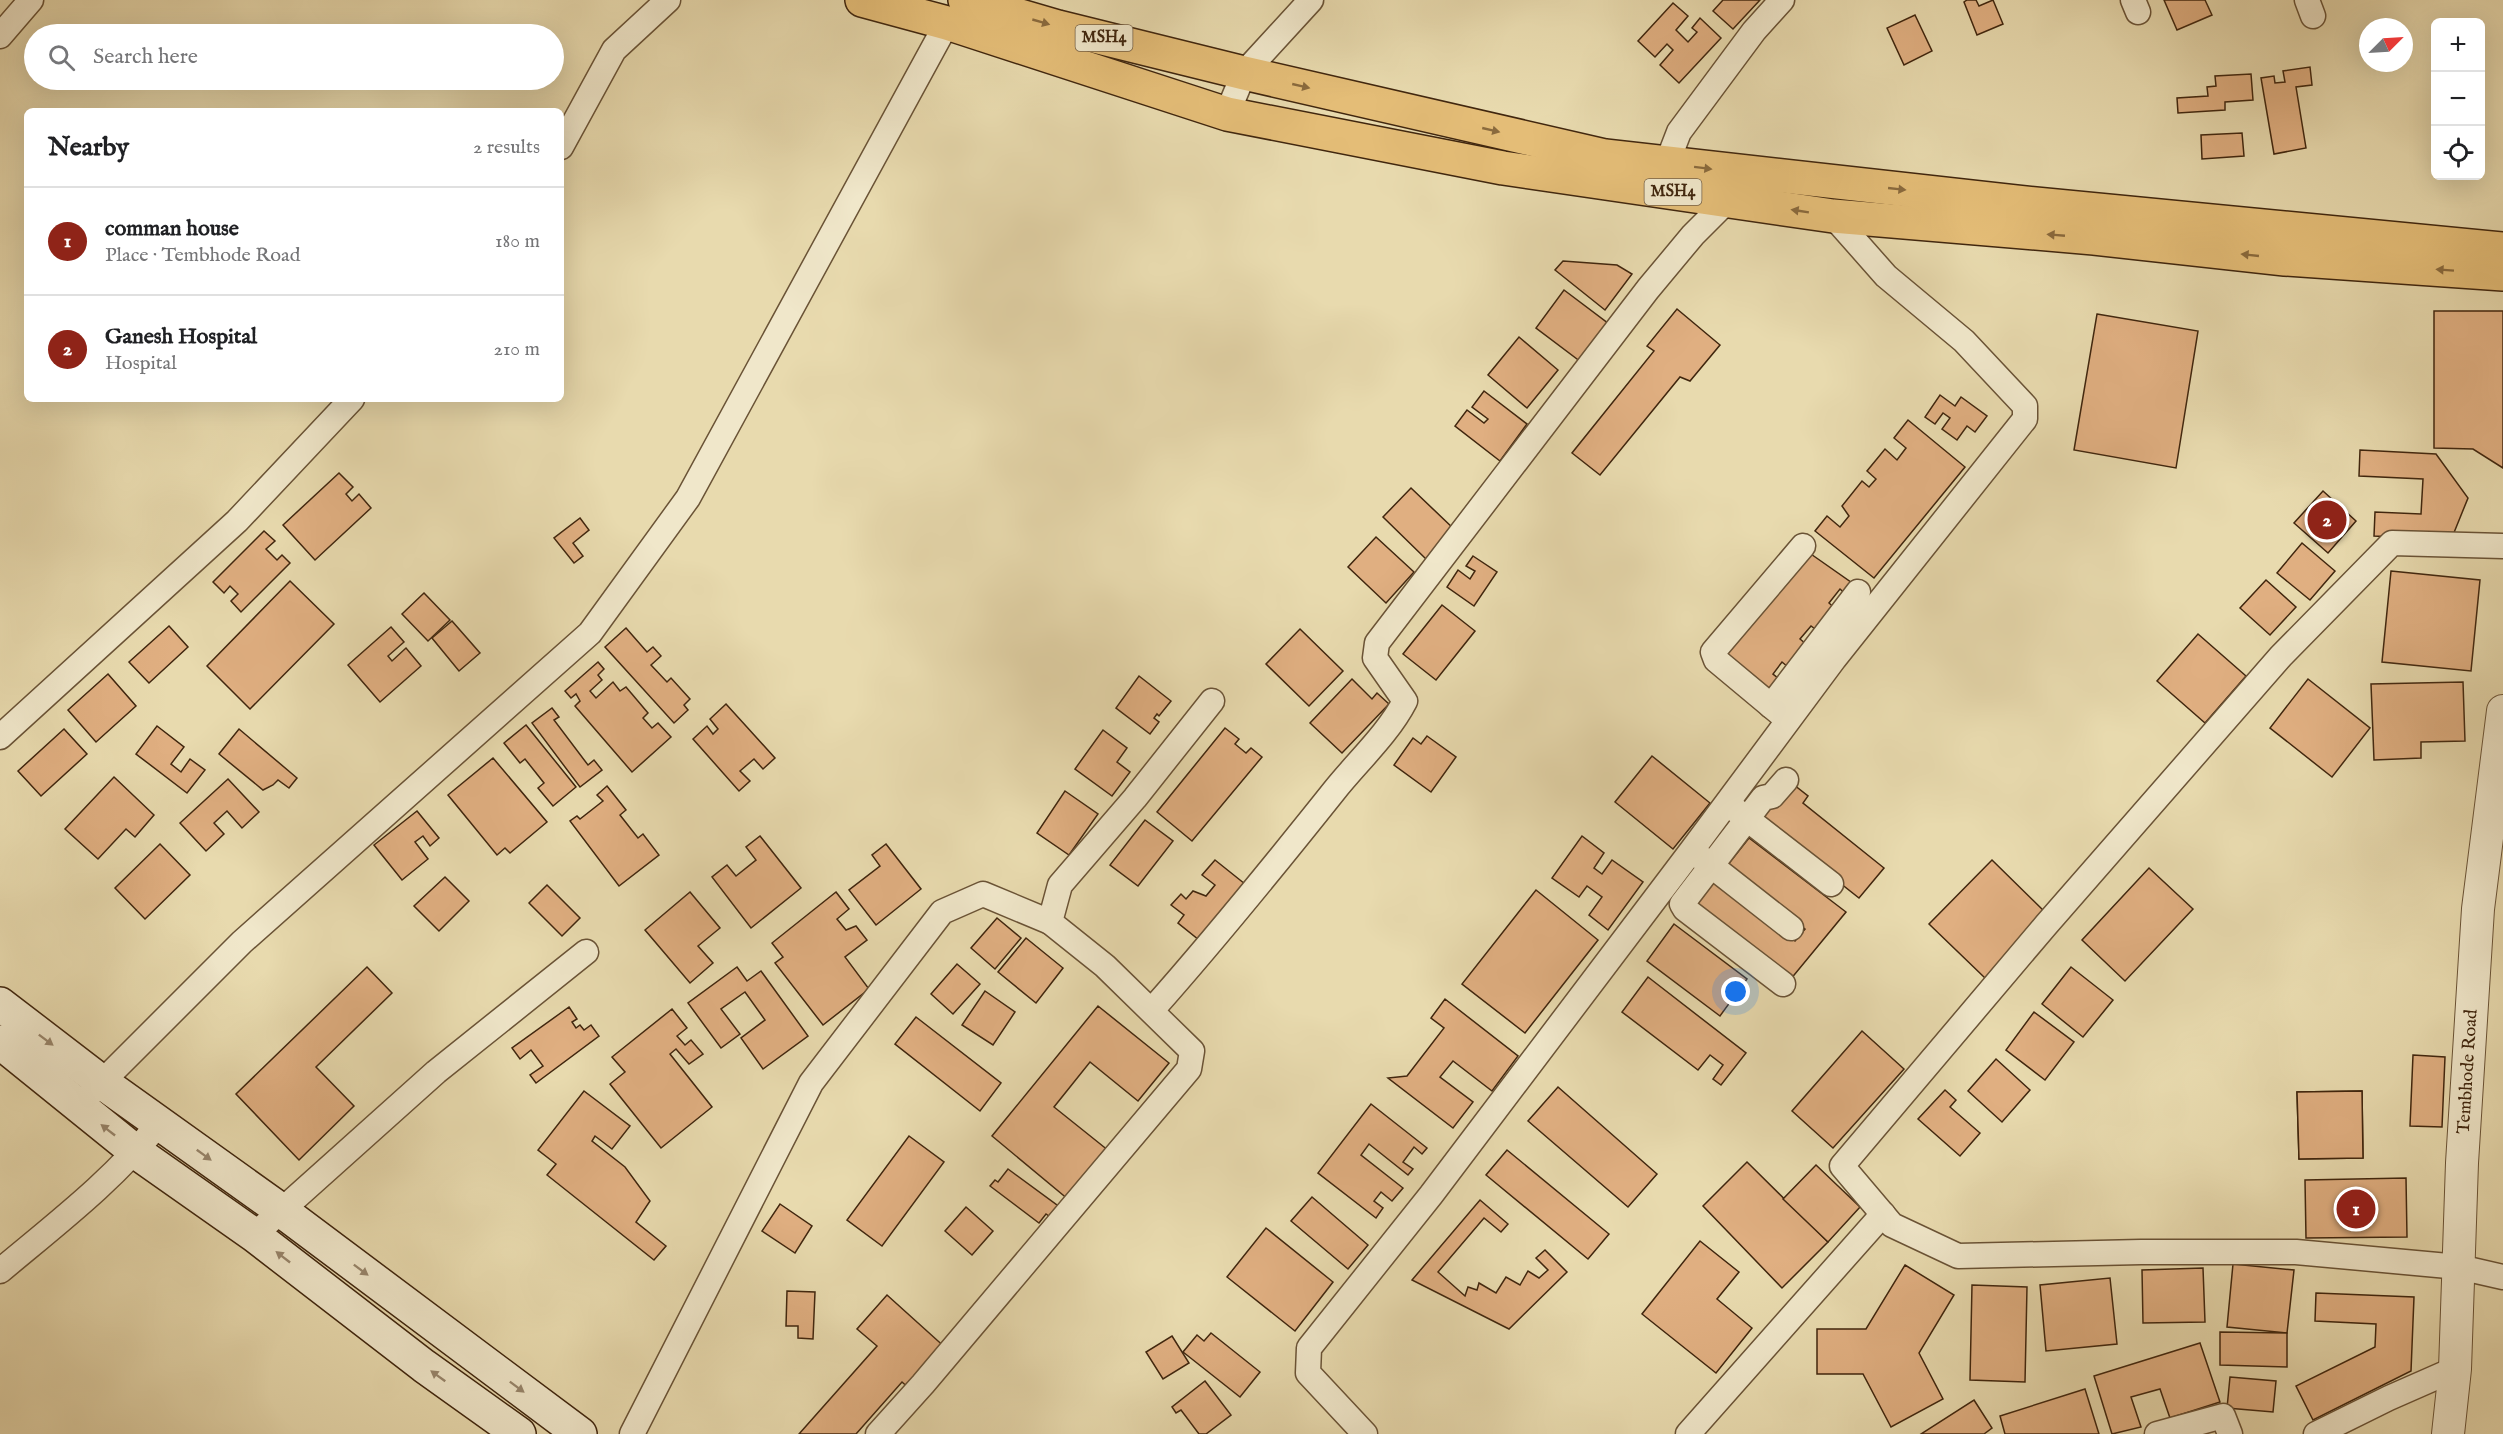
<!DOCTYPE html>
<meta charset="utf-8">
<style>
:root{--surface:#fff;--page:#f2f2f2;--text:#202124;--muted:#757577;--line:#e0e0e0;--accent:#8f2418}
body{margin:0;font-family:"IM FELL English",serif;background:var(--page);color:var(--text)}
.controls{position:absolute;right:18px;top:18px;display:grid;overflow:hidden;border-radius:9px;box-shadow:0 6px 24px #0002}
.controls button{width:54px;height:54px;display:grid;place-items:center;padding:0;border:0;border-bottom:2px solid var(--line);background:var(--surface);color:var(--text);font:30px sans-serif}
.compass{position:absolute;left:2359px;top:18px;width:54px;height:54px;border-radius:50%;background:var(--surface);box-shadow:0 6px 24px #0002;rotate:66deg}
.you{position:absolute;left:1736px;top:992px;width:21px;height:21px;margin:-15px;border:4px solid #fff;border-radius:50%;background:#1a73e8;box-shadow:0 0 0 9px #1a73e833}
.badge{display:grid;place-items:center;width:39px;height:39px;border-radius:50%;background:var(--accent);color:#fff;font-size:20px;font-weight:700}
.pin{position:absolute;translate:-50% -50%;border:3px solid #fff;box-shadow:0 2px 6px #0006}
.list{margin:0;padding:0;list-style:none}
h2{display:flex;justify-content:space-between;align-items:center;height:78px;margin:0;padding:0 24px;font-size:26px}
h2 small{font-size:20px;font-weight:400;color:var(--muted)}
.list li{display:grid;grid-template-columns:39px 1fr auto;gap:18px;align-items:center;box-sizing:border-box;height:108px;padding:0 24px;border-top:2px solid var(--line)}
.list b{display:block;font-size:22px;white-space:nowrap}
.list p{margin:0;font-size:20px;white-space:nowrap;color:var(--muted)}
.list em{font-size:20px;font-style:normal;color:var(--muted)}
.icon{flex:none;width:33px;height:33px;fill:none;stroke:currentColor;stroke-width:2;stroke-linecap:round;stroke-linejoin:round}
.map{position:relative;flex:none;width:2503px;height:1434px;overflow:hidden}
.search{position:absolute;background:var(--surface);box-shadow:0 6px 24px #0002;left:24px;top:24px;width:540px;height:66px;display:flex;align-items:center;gap:15px;box-sizing:border-box;padding:0 21px;border-radius:33px;color:var(--muted);font-size:22px}
.panel{position:absolute;background:var(--surface);box-shadow:0 6px 24px #0002;left:24px;top:108px;width:540px;height:294px;border-radius:9px}
.map>svg:first-child{display:block}
.building{fill:#e0af81;stroke:#40260e;stroke-width:1.5}
.lines{fill:none;stroke-linecap:round;stroke-linejoin:round}
.minor-casing{stroke:#6a5336;stroke-width:27}
.tertiary-casing{stroke:#6a5336;stroke-width:34}
.secondary-casing{stroke:#40260e;stroke-width:36}
.primary-casing{stroke:#40260e;stroke-width:36}
.minor{stroke:#f0e7ca;stroke-width:24}
.tertiary{stroke:#f0e7ca;stroke-width:32}
.secondary{stroke:#f0e7ca;stroke-width:33}
.primary{stroke:#e4bd77;stroke-width:33}
.oneway{fill:#8a6a3d}
.oneway2{fill:#98866c}
.labels{text-anchor:middle;dominant-baseline:central;stroke-width:4.5;stroke-linejoin:round;paint-order:stroke}
.shield{fill:#f0e7ca;stroke:#756046;stroke-width:1.5}
.shield-label{font-size:16px;font-weight:bold;fill:#40260e}
.street-label{font-size:18px;fill:#40260e;stroke:#f0e7ca}
</style>
<div class="map">
<svg width="2503" height="1434" viewBox="0 0 2503 1434">
<rect width="100%" height="100%" fill="#e8daae"/>
<filter id="stains"><feTurbulence type="fractalNoise" baseFrequency=".00333" numOctaves="4"/><feColorMatrix values="0 0 0 0 .2 0 0 0 0 .09 0 0 0 0 .02 0 0 0 .5 -.17"/></filter>
<radialGradient id="worn" r=".72"><stop offset=".6" stop-color="#630" stop-opacity="0"/><stop offset="1" stop-color="#630" stop-opacity=".3"/></radialGradient>
<g class="building">
<path d="M1723 0H1760L1733 29 1713 11Z"/>
<path d="M1967 0H1976L1979 6 1993 0 2003 24 1977 35 1964 2Z"/>
<path d="M2164 0H2205L2212 15 2177 30Z"/>
<path d="M1673 3 1688 16 1676 30 1688 42 1697 32 1692 28 1700 18 1721 38 1679 83 1660 65 1673 50 1667 44 1655 57 1638 41Z"/>
<path d="M1915 15 1932 51 1904 65 1887 28Z"/>
<path d="M2310 67 2312 85 2296 87 2306 148 2274 154 2261 78 2274 76 2275 83 2285 82 2283 71Z"/>
<path d="M2251 74 2253 100 2225 102V110L2178 113 2177 98 2208 96 2207 87 2216 86 2215 76Z"/>
<path d="M2242 133 2244 156 2202 159 2201 135Z"/>
<path d="M1563 261 1617 265 1632 274 1605 310 1555 270Z"/>
<path d="M1564 290 1609 324 1581 362 1536 328Z"/>
<path d="M1677 309 1720 345 1690 381 1680 377 1600 475 1572 453 1654 351 1647 346Z"/>
<path d="M2434 311H2503V468L2473 449 2434 448Z"/>
<path d="M2097 314 2198 331 2176 468 2074 450Z"/>
<path d="M1519 337 1558 370 1527 408 1488 375Z"/>
<path d="M1484 391 1527 424 1500 461 1455 426 1467 410 1484 423 1488 419 1472 407Z"/>
<path d="M1940 395 1955 406 1961 397 1987 416 1975 432 1967 426 1957 440 1942 429 1950 418 1943 413 1935 424 1925 417Z"/>
<path d="M1908 420 1965 467 1874 578 1815 531 1827 516 1840 527 1849 516 1842 506 1862 481 1869 487 1876 479 1867 471 1885 449 1897 460 1906 448 1894 438Z"/>
<path d="M2360 450 2436 454 2468 498 2451 540 2374 536 2375 512 2421 514 2423 479 2359 476Z"/>
<path d="M339 473 353 487 346 494 352 501 359 494 371 508 315 560 283 525Z"/>
<path d="M1411 488 1455 530 1427 560 1383 517Z"/>
<path d="M2323 491 2356 521 2328 553 2294 523Z"/>
<path d="M580 518 589 530 573 543 583 556 574 563 554 538Z"/>
<path d="M264 531 275 541 266 549 277 560 282 555 290 563 241 612 231 601 238 594 230 586 224 593 213 582Z"/>
<path d="M1376 537 1414 572 1386 603 1348 567Z"/>
<path d="M2302 543 2335 571 2310 600 2277 573Z"/>
<path d="M1808 552 1855 585 1848 596 1840 589 1829 603 1840 613 1823 635 1811 626 1800 639 1806 644 1788 667 1782 662 1773 674 1784 683 1772 699 1721 655Z"/>
<path d="M1473 556 1497 572 1474 606 1447 587 1458 570 1470 579 1475 571 1466 566Z"/>
<path d="M2391 571 2480 580 2471 671 2382 662Z"/>
<path d="M2266 580 2296 607 2270 635 2240 608Z"/>
<path d="M290 581 334 624 250 709 207 666Z"/>
<path d="M424 593 450 620 428 641 402 614Z"/>
<path d="M1442 605 1475 631 1436 680 1403 654Z"/>
<path d="M452 621 480 653 459 671 432 638Z"/>
<path d="M169 626 188 647 149 683 129 662Z"/>
<path d="M391 627 404 642 388 656 392 661 406 648 421 666 380 702 348 665Z"/>
<path d="M626 628 647 652 653 647 661 656 651 665 667 682 671 678 690 699 684 705 688 710 674 723 605 647Z"/>
<path d="M1300 629 1343 671 1309 706 1266 664Z"/>
<path d="M2198 634 2246 676 2205 723 2157 681Z"/>
<path d="M598 662 604 669 598 675 602 680 590 691 596 698 613 682 620 691 626 687 648 713 643 718 652 728 658 723 671 737 632 772 575 706 580 701 576 694 571 698 565 691Z"/>
<path d="M108 674 136 706 96 742 68 710Z"/>
<path d="M1139 676 1171 701 1159 716 1157 714 1154 718 1159 722 1150 734 1116 708Z"/>
<path d="M1352 679 1372 699 1377 693 1389 704 1342 753 1310 723Z"/>
<path d="M2308 679 2370 728 2332 777 2270 728Z"/>
<path d="M2463 682 2465 741 2421 742V758L2374 760 2371 684Z"/>
<path d="M726 704 775 758 763 769 754 759 740 771 750 781 739 791 693 739 707 726 713 734 718 729 710 719Z"/>
<path d="M552 708 559 717 554 720 588 765 594 760 602 770 580 787 532 723Z"/>
<path d="M526 725 576 787 553 806 538 788 544 783 525 759 520 763 504 743Z"/>
<path d="M157 726 184 747 171 764 181 772 190 759 205 770 187 793 136 754Z"/>
<path d="M1225 728 1239 739 1235 744 1246 753 1251 748 1262 757 1192 841 1157 812Z"/>
<path d="M64 729 87 754 41 796 18 771Z"/>
<path d="M239 729 297 778 289 788 278 780 273 785 263 790 219 754Z"/>
<path d="M1103 730 1127 748 1117 762 1130 772 1112 796 1075 769Z"/>
<path d="M1427 736 1456 757 1431 792 1394 765 1413 738 1421 744Z"/>
<path d="M1652 756 1710 803 1673 849 1615 802Z"/>
<path d="M493 758 547 822 510 853 505 848 497 855 448 795Z"/>
<path d="M114 777 154 815 135 837 126 829 98 859 65 829Z"/>
<path d="M228 779 259 812 242 828 227 811 214 823 224 834 206 851 180 823Z"/>
<path d="M1789 781 1808 796 1803 803 1884 868 1859 898 1759 819Z"/>
<path d="M607 786 626 810 620 815 638 838 643 834 659 855 619 886 570 821 577 816 580 819 603 801 597 795Z"/>
<path d="M1065 791 1098 814 1069 855 1037 833Z"/>
<path d="M417 811 439 838 430 846 423 836 415 842 428 859 402 880 374 845Z"/>
<path d="M1145 820 1173 841 1138 886 1110 865Z"/>
<path d="M760 836 801 888 751 928 712 877 727 865 736 876 756 860 746 847Z"/>
<path d="M1582 836 1604 853 1594 868 1602 874 1612 860 1643 882 1608 930 1589 915 1602 897 1587 886 1579 897 1552 878Z"/>
<path d="M1749 838 1846 912 1790 980 1688 905 1710 873 1795 941 1805 929 1726 867Z"/>
<path d="M160 844 190 875 145 919 115 888Z"/>
<path d="M886 844 921 889 876 925 849 890 880 866 872 855Z"/>
<path d="M1215 860 1250 888 1204 944 1178 923 1184 915 1171 905 1181 894 1186 899 1193 891 1206 896 1215 885 1202 875Z"/>
<path d="M1992 860 2047 914 1985 978 1929 924Z"/>
<path d="M2149 868 2193 909 2125 981 2082 940Z"/>
<path d="M445 877 469 901 439 931 414 906Z"/>
<path d="M547 885 580 918 562 936 529 903Z"/>
<path d="M1536 890 1598 940 1525 1033 1462 984Z"/>
<path d="M690 892 720 928 698 946 713 963 690 983 645 930Z"/>
<path d="M836 892 849 909 837 919 846 930 856 926 867 940 845 957 869 989 823 1025 775 963 783 957 772 943Z"/>
<path d="M997 918 1021 938 995 969 971 948Z"/>
<path d="M1674 924 1747 979 1720 1016 1647 961Z"/>
<path d="M1026 938 1063 968 1036 1003 998 972Z"/>
<path d="M957 964 980 984 953 1014 931 994Z"/>
<path d="M367 967 392 993 316 1067 354 1106 299 1160 236 1094Z"/>
<path d="M737 967 747 981 761 971 808 1036 763 1069 741 1038 765 1020 745 992 721 1009 740 1034 721 1048 688 1003Z"/>
<path d="M2071 967 2113 1000 2083 1037 2042 1004Z"/>
<path d="M1648 977 1746 1053 1721 1085 1713 1079 1723 1065 1710 1055 1698 1070 1622 1012Z"/>
<path d="M985 991 1015 1012 993 1045 962 1025Z"/>
<path d="M1445 999 1518 1056 1492 1091 1453 1061 1440 1077 1473 1102 1453 1128 1388 1078 1407 1076 1444 1028 1431 1018Z"/>
<path d="M1098 1006 1169 1063 1138 1101 1090 1062 1054 1107 1109 1151 1069 1200 992 1136Z"/>
<path d="M569 1007 577 1019 572 1022 576 1028 580 1025 584 1030 591 1025 599 1036 536 1083 530 1075 543 1066 531 1050 520 1059 512 1048Z"/>
<path d="M672 1009 687 1028 677 1036 685 1045 691 1040 703 1054 689 1064 676 1049 670 1054 712 1107 661 1148 610 1084 625 1072 612 1057Z"/>
<path d="M2034 1012 2074 1042 2045 1080 2006 1050Z"/>
<path d="M916 1017 1001 1083 980 1111 895 1044Z"/>
<path d="M1862 1031 1904 1069 1833 1148 1792 1111Z"/>
<path d="M2413 1055 2445 1057 2442 1127 2410 1126Z"/>
<path d="M1996 1059 2030 1090 2002 1122 1968 1091Z"/>
<path d="M1558 1087 1657 1174 1628 1207 1528 1121Z"/>
<path d="M1945 1090 1956 1100 1950 1107 1980 1133 1960 1156 1918 1119Z"/>
<path d="M584 1091 630 1126 612 1149 595 1136 592 1141 625 1167 650 1201 636 1222 666 1246 654 1260 547 1175 556 1164 538 1150Z"/>
<path d="M2362 1091 2363 1158 2299 1159 2297 1092Z"/>
<path d="M2362 1091 2363 1158 2299 1159 2297 1092Z"/>
<path d="M1371 1104 1427 1148 1422 1154 1414 1147 1403 1162 1413 1169 1408 1175 1369 1144 1361 1155 1403 1188 1392 1201 1381 1192 1374 1201 1383 1208 1376 1218 1318 1173Z"/>
<path d="M909 1136 944 1162 882 1246 847 1220Z"/>
<path d="M1507 1150 1609 1234 1588 1259 1486 1175Z"/>
<path d="M1747 1162 1828 1242 1782 1288 1703 1206Z"/>
<path d="M1816 1165 1860 1207 1828 1242 1783 1199Z"/>
<path d="M1008 1169 1061 1208 1053 1219 1046 1214 1039 1223 990 1186 995 1180 998 1182Z"/>
<path d="M2406 1178 2407 1237 2306 1238 2305 1180Z"/>
<path d="M1312 1197 1368 1245 1348 1269 1291 1221Z"/>
<path d="M1480 1200 1508 1224 1501 1232 1484 1218 1438 1272 1465 1296 1468 1287 1477 1290 1479 1283 1496 1293 1506 1277 1520 1285 1528 1271 1539 1278 1548 1270 1536 1258 1545 1250 1567 1272 1509 1329 1412 1280Z"/>
<path d="M780 1204 812 1226 795 1253 762 1231Z"/>
<path d="M966 1207 993 1231 972 1255 945 1231Z"/>
<path d="M1266 1228 1333 1282 1295 1331 1227 1277Z"/>
<path d="M1700 1241 1739 1272 1717 1299 1752 1328 1716 1373 1642 1314Z"/>
<path d="M2233 1264 2294 1270 2287 1333 2227 1327Z"/>
<path d="M1905 1265 1954 1295 1919 1353 1943 1399 1891 1427 1863 1374H1817V1329H1866Z"/>
<path d="M2203 1268 2205 1322 2143 1323 2142 1270Z"/>
<path d="M2110 1278 2117 1344 2046 1351 2040 1285Z"/>
<path d="M1972 1285 2027 1287 2025 1382 1970 1380Z"/>
<path d="M787 1291 815 1292 813 1339 798 1338V1326H786Z"/>
<path d="M2316 1293 2414 1297 2411 1371 2313 1420 2296 1386 2375 1347 2376 1324 2315 1321Z"/>
<path d="M887 1295 948 1350 912 1391 902 1382 856 1434H799L877 1346 857 1329Z"/>
<path d="M2220 1332 2287 1333V1367L2220 1365Z"/>
<path d="M1211 1333 1260 1372 1240 1397 1183 1352 1197 1335 1204 1341Z"/>
<path d="M1172 1336 1189 1363 1163 1379 1146 1352Z"/>
<path d="M2200 1343 2220 1402 2170 1418 2160 1389 2131 1397 2141 1427 2112 1434 2094 1376Z"/>
<path d="M2230 1377 2276 1381 2273 1412 2227 1408Z"/>
<path d="M1205 1381 1231 1415 1206 1434H1199L1181 1410 1176 1413 1172 1407Z"/>
<path d="M2085 1389 2099 1434H2005L2000 1416Z"/>
<path d="M1974 1400 1992 1428 1984 1434H1921Z"/>
</g>
<g class="lines">
<defs>
<g id="minor">
<path d="M2133 0 2138 12"/>
<path d="M2307 0 2313 16"/>
<path d="M0 36 31 0"/>
<path d="M1227 114 1244 73 1311 0"/>
<path d="M561 147 614 50 668 0"/>
<path d="M1667 163 1679 132 1754 31 1782 0"/>
<path d="M2503 546 2392 543 2281 656 2046 925 1842 1166 1892 1225 1958 1256 2141 1252H2296L2459 1267 2503 1277"/>
<path d="M1771 706 1858 592"/>
<path d="M1788 720 1716 660 1713 652 1803 546"/>
<path d="M0 737 237 521 352 399"/>
<path d="M1733 808 1831 884"/>
<path d="M1699 856 1791 928"/>
<path d="M1783 984 1685 909 1682 904 1763 798 1772 796 1786 780"/>
<path d="M1152 1010C1215 939 1275 865 1334 791 1357 762 1388 734 1405 701L1375 658 1377 643 1648 289 1693 235 1729 199 1734 191"/>
<path d="M92 1092 242 942 590 633 688 498 947 23"/>
<path d="M254 1235 436 1072 586 952"/>
<path d="M0 1271C56 1224 114 1180 159 1123"/>
<path d="M632 1434 811 1083 942 912 983 894 1050 922"/>
<path d="M878 1434 923 1384 1189 1069 1192 1051 1105 966 1050 922 1060 885 1135 798 1212 701"/>
<path d="M1365 1434 1308 1373 1309 1348 1431 1195 1692 850 1834 659 2025 419V406L1964 341 1886 276 1833 216"/>
<path d="M1688 1434 1883 1214"/>
<path d="M2157 1434 2223 1416 2230 1434"/>
<path d="M2316 1434 2389 1398 2455 1369"/>
</g>
<g id="tertiary">
<path id="s1" d="M2448 1434 2455 1369 2462 1163 2478 909 2503 711"/>
</g>
<g id="secondary">
<path d="M0 1004 103 1083 282 1211 580 1434"/>
<path d="M0 1042 136 1152 254 1235 424 1366 519 1434"/>
</g>
<g id="primary">
<path d="M862 0 947 23 1227 114 1503 168 1833 216 2094 238 2285 259 2503 274"/>
<path d="M965 0 1058 27 1244 73 1605 156 2016 202 2503 249"/>
</g>
</defs>
<use href="#minor" class="minor-casing"/>
<use href="#tertiary" class="tertiary-casing"/>
<use href="#secondary" class="secondary-casing"/>
<use href="#primary" class="primary-casing"/>
<use href="#minor" class="minor"/>
<use href="#tertiary" class="tertiary"/>
<use href="#secondary" class="secondary"/>
<use href="#primary" class="primary"/>
</g>
<defs><path id="oneway-solid" d="M-6-.8H1V-3.2L6.5 0L1 3.2V.8H-6Z" transform="scale(1.5)"/></defs>
<g class="oneway">
<use href="#oneway-solid" transform="translate(1041 22) rotate(16)"/>
<use href="#oneway-solid" transform="translate(1301 86) rotate(13)"/>
<use href="#oneway-solid" transform="translate(1491 130) rotate(13)"/>
<use href="#oneway-solid" transform="translate(1703 168) rotate(7)"/>
<use href="#oneway-solid" transform="translate(1897 189) rotate(6)"/>
<use href="#oneway-solid" transform="translate(1800 211) rotate(-171)"/>
<use href="#oneway-solid" transform="translate(2056 235) rotate(-175)"/>
<use href="#oneway-solid" transform="translate(2250 255) rotate(-174)"/>
<use href="#oneway-solid" transform="translate(2445 270) rotate(-176)"/>
</g>
<g class="oneway2">
<use href="#oneway-solid" transform="translate(46 1040) rotate(37)"/>
<use href="#oneway-solid" transform="translate(108 1130) rotate(-142)"/>
<use href="#oneway-solid" transform="translate(204 1155) rotate(36)"/>
<use href="#oneway-solid" transform="translate(283 1257) rotate(-142)"/>
<use href="#oneway-solid" transform="translate(361 1270) rotate(37)"/>
<use href="#oneway-solid" transform="translate(438 1376) rotate(-144)"/>
<use href="#oneway-solid" transform="translate(517 1387) rotate(37)"/>
</g>
<g class="labels">
<g class="shield">
<rect x="1075.5" y="25" width="57" height="26" rx="4.5"/>
<rect x="1644.5" y="179" width="57" height="26" rx="4.5"/>
</g>
<g class="shield-label">
<text x="1104" y="38">MSH4</text>
<text x="1673" y="192">MSH4</text>
</g>
<g class="street-label">
<text stroke="none"><textPath href="#s1" startOffset="363">Tembhode Road</textPath></text>
</g>
</g>
<rect width="100%" height="100%" filter="url(#stains)"/>
<rect width="100%" height="100%" fill="url(#worn)"/>
</svg>
<div class="controls">
<button>+</button>
<button>−</button>
<button><svg class="icon" aria-label="locate" viewBox="0 0 24 24"><circle cx="12" cy="12" r="6"/><path d="M12 2v4M12 18v4M2 12h4M18 12h4"/></svg></button>
</div>
<svg class="compass" viewBox="-18 -18 36 36"><path d="M0-13l5 13h-10z" fill="#e53935"/><path d="M0 13l5-13h-10z" fill="#757577"/></svg>
<div class="you"></div>
<div class="pin badge" style="left:2356px;top:1209px">1</div>
<div class="pin badge" style="left:2327px;top:520px">2</div>
<div class="search"><svg class="icon" aria-label="search" viewBox="0 0 24 24"><circle cx="10" cy="10" r="6"/><path d="M15 15l6 6"/></svg>Search here</div>
<section class="panel">
<h2>Nearby<small>2 results</small></h2>
<ul class="list">
<li><span class="badge">1</span><div><b>comman house</b><p>Place · Tembhode Road</p></div><em>180 m</em></li>
<li><span class="badge">2</span><div><b>Ganesh Hospital</b><p>Hospital</p></div><em>210 m</em></li>
</ul>
</section>
</div>
